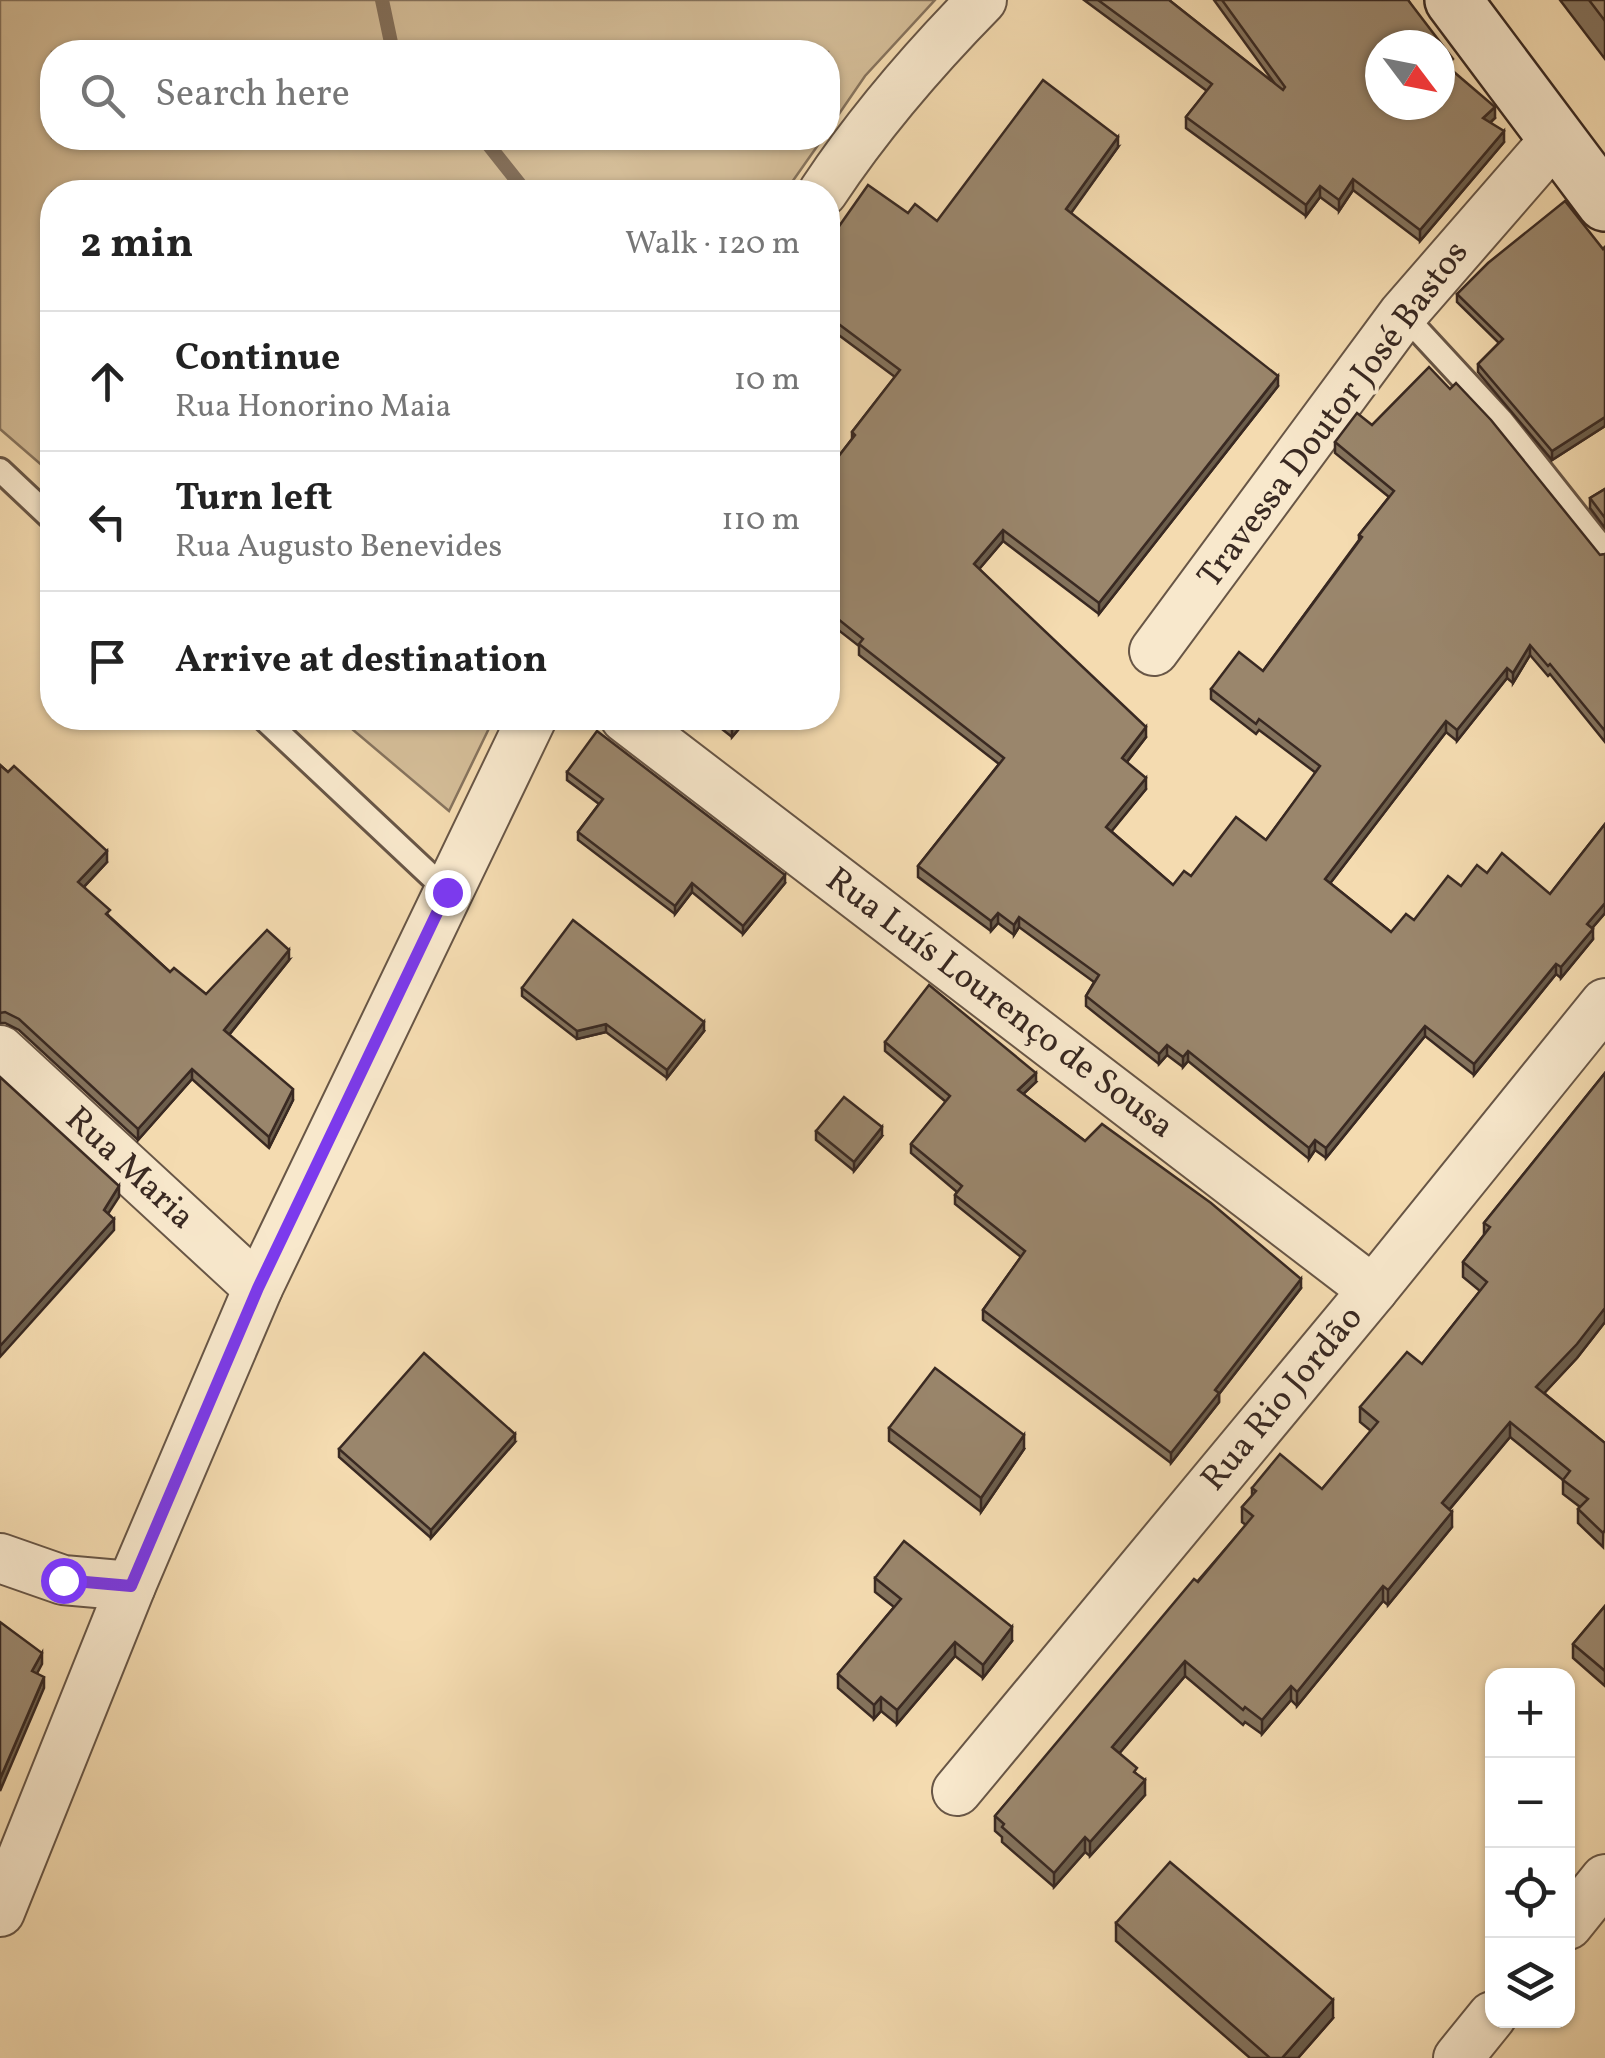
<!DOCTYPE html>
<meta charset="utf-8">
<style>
:root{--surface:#fff;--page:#f2f2f2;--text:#222;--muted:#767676;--line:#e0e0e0}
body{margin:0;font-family:Vollkorn,serif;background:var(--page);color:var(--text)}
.controls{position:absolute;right:30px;bottom:30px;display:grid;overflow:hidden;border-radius:20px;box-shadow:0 2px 8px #0004}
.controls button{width:90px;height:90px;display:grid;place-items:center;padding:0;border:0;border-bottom:2px solid var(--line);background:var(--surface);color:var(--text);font:50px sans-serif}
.compass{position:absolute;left:1365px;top:30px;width:90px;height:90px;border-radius:50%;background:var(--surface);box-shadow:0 2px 8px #0004;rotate:122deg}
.stop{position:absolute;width:30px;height:30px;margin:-22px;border:8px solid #7c3aed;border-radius:50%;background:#fff}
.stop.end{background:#7c3aed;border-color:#fff;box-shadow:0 2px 10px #0008}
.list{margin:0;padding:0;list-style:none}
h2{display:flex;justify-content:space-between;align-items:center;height:130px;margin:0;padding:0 40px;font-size:42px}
h2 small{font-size:32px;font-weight:400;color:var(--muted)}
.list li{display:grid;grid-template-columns:65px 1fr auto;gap:30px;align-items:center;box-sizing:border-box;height:140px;padding:0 40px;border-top:2px solid var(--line)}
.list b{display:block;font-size:38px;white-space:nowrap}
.list p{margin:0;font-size:32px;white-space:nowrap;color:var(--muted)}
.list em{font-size:32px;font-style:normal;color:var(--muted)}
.icon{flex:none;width:55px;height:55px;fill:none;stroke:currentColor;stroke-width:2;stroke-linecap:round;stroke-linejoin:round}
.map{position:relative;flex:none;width:1605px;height:2058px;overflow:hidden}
.search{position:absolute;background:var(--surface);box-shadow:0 2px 8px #0004;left:40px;top:40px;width:800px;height:110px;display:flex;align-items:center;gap:25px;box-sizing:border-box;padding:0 35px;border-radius:40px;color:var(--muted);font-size:38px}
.panel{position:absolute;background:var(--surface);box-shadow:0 2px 8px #0004;left:40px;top:180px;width:800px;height:550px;border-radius:40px}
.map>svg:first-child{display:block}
.green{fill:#d4bd98;stroke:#86735d;stroke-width:2.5}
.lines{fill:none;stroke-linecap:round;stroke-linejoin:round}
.stream{stroke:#836f5a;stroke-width:14}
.lane-casing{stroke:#685646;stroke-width:28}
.street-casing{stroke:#685646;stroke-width:52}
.secondary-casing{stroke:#392922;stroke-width:60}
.lane{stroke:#f8e8cc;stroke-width:22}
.street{stroke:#f8e8cc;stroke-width:48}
.secondary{stroke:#f8e8cc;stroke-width:55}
.wall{fill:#84735d;stroke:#392922;stroke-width:2.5}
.shaded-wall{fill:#6c5e4c;stroke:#392922;stroke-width:2.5}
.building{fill:#9a866c;stroke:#392922;stroke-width:2.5;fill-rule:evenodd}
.route{stroke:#7c3aed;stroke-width:12}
.labels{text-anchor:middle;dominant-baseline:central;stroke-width:8;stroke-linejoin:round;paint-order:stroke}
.street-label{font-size:35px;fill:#392922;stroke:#f8e8cc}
</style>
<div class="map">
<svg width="1605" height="2058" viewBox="0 0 1605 2058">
<rect width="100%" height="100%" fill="#f4dbb0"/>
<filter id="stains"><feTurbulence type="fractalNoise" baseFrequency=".002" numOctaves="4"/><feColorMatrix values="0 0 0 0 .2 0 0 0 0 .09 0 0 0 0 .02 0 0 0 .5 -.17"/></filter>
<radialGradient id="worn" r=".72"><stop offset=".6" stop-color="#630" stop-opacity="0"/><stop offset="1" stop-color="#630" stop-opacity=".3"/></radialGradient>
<g class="green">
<path d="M0 0H935L865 76 828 130V52H52V138H823L785 192H52V474L0 429Z"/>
<path d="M339 718H494L449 811Z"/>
</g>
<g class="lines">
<g class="stream">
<path d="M382 0 393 52"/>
<path d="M483 138 526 192"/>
</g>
<defs>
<g id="lane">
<path d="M1403 314 1502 421 1605 551"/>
<path d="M0 470 52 519"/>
<path d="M263 718 447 891"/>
</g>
<g id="street">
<path d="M823 192C870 121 922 61 982 0"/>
<path d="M1154 651 1403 314 1557 137"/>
<path d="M625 718 1373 1290"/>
<path d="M0 1050 258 1288"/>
<path d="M0 1558 63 1580 131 1586"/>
<path d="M957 1791 1373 1290 1605 1003"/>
<path d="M0 1912 131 1586 258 1288 532 718"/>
<path d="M1568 1925 1605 1879"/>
<path d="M1458 2058 1492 2016"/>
</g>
<path id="secondary" d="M1453 0 1605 203"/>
</defs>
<use href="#lane" class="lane-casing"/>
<use href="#street" class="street-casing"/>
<use href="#secondary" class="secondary-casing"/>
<use href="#lane" class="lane"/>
<use href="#street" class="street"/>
<use href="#secondary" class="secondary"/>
</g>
<g class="wall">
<path d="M1084 0H1169L1275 84 1214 0H1408L1452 71 1495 118 1490 123 1504 142 1420 241 1353 190 1339 211 1320 197 1306 216 1186 128V117L1207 91Z"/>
<path d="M1560 0H1605V59Z"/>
<path d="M1118 147 1070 213 1278 386 1099 614 1003 541 979 569 1146 737 1127 762 1146 789 1111 831 1173 885 1266 840 1316 773 1259 730 1256 734 1211 699V689L1263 671 1359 540V535L1389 497 1335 453V442L1372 425 1600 555 1605 554V742L1550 674 1548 676 1530 655 1513 683 1507 678 1457 741 1446 732 1330 883 1391 932 1414 920 1461 886 1487 873 1550 894 1605 824V913L1592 928 1593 939 1561 978 1556 974 1474 1075 1425 1036 1326 1158 1315 1150 1309 1159 1188 1061 1183 1067 1167 1055 1159 1064 1086 1006V996L1094 982 1019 927 1014 935 998 923 991 931 918 877V866L999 764 859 655V646L828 622V470L852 439V432L895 377 828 327V242L908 213 937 221Z"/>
<path d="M1605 247V426L1552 460 1478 372V364L1499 343 1457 302V294L1603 249Z"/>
<path d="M1605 489V528L1590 508V498Z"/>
<path d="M708 718H748L732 737Z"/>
<path d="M0 765 107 862 84 887 110 917 170 972 206 994 289 960 229 1035 293 1100 269 1148 192 1079 138 1140 19 1030 5 1023H0Z"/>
<path d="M567 772 785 883 743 934 692 892 675 914 578 840V832L599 804 567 780Z"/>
<path d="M522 988 704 1031 667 1078 606 1032 577 1039 522 996Z"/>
<path d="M885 1042 1036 1082 1023 1094 1085 1141 1301 1288 1219 1394V1402L1171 1463 983 1320V1310L1021 1257 955 1204V1195L957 1192 911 1153V1144L946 1102 885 1051Z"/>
<path d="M1605 1073V1322L1577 1358 1544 1393 1605 1443 1603 1547 1578 1523V1509L1580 1507 1563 1494V1480L1510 1437 1449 1510 1452 1527 1388 1605 1383 1601 1297 1706 1291 1700 1262 1734 1245 1722 1243 1725 1185 1676 1119 1753 1137 1775 1145 1795 1090 1856 1085 1852 1054 1887 1002 1842V1837L995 1831V1816L1246 1525 1242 1522V1507L1252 1496V1488L1322 1489 1371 1431 1360 1422V1407L1422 1364 1480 1291 1463 1277V1262L1484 1235V1223Z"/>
<path d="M816 1131 882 1136 854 1171 816 1140Z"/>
<path d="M889 1428 1024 1449 981 1512 889 1441Z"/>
<path d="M515 1442 431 1538 339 1457V1449Z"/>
<path d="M875 1578 1012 1641 983 1678 955 1656 897 1724 881 1711 874 1719 838 1688V1674L894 1607 875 1592Z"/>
<path d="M1605 1606V1686L1573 1658V1644Z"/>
<path d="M1116 1923 1333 2018 1298 2058H1250L1116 1941Z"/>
</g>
<g class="shaded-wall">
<path d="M1495 107V118L1483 129V118Z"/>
<path d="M1504 131V142L1420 241V230Z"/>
<path d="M1118 137V147L1066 220V209Z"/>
<path d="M1353 179V190L1339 211V200Z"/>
<path d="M1320 186V197L1306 216V205Z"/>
<path d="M1278 376V386L1099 614V603Z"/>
<path d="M1605 417V426L1552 460V451Z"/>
<path d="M1003 530V541L974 575V564Z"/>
<path d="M1530 645V655L1513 683V673Z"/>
<path d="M1507 668V678L1457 741V730Z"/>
<path d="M738 718H748L732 737V725Z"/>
<path d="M1446 721V732L1325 890V879Z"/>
<path d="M1146 727V737L1122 768V758Z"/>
<path d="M1146 778V789L1106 838V827Z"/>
<path d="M107 851V862L78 893V882Z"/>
<path d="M785 875V883L743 934V926Z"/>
<path d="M692 883V892L675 914V906Z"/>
<path d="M1605 903V913L1587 934V924Z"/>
<path d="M998 913V923L991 931V921Z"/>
<path d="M1019 917V927L1014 935V925Z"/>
<path d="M1593 929V939L1561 978V967Z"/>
<path d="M289 950V960L224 1041V1030Z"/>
<path d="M1556 964V974L1474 1075V1064Z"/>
<path d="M704 1022V1031L667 1078V1070Z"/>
<path d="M606 1024V1032L577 1039V1031Z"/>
<path d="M1425 1026V1036L1326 1158V1148Z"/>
<path d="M1167 1045V1055L1159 1064V1054Z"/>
<path d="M1188 1051V1061L1183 1067V1057Z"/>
<path d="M192 1069V1079L138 1140V1129Z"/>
<path d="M1036 1073V1082L1018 1099V1090Z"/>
<path d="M293 1089V1100L269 1148V1137Z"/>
<path d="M882 1127V1136L854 1171V1162Z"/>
<path d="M1315 1140V1150L1309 1159V1148Z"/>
<path d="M119 1186V1197L104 1220V1210Z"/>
<path d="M114 1219V1230L0 1357V1346Z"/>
<path d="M1301 1279V1288L1219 1394V1402L1171 1463V1453L1215 1390Z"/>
<path d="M1605 1308V1322L1577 1358 1536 1402V1387Z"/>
<path d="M1510 1422V1437L1442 1518V1503Z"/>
<path d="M515 1434V1442L431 1538V1530Z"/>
<path d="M1024 1435V1449L981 1512V1498Z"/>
<path d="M1452 1512V1527L1388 1605V1590Z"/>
<path d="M1383 1586V1601L1297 1706V1692Z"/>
<path d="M1012 1627V1641L983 1678V1665Z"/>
<path d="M955 1642V1656L897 1724V1710Z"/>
<path d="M42 1653V1664L32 1683V1671Z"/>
<path d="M1185 1661V1676L1112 1762V1747Z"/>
<path d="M44 1677V1688L0 1791V1779Z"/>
<path d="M1291 1686V1700L1262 1734V1720Z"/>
<path d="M881 1697V1711L874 1719V1705Z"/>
<path d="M1145 1780V1795L1090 1856V1842Z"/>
<path d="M1085 1837V1852L1054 1887V1873Z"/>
<path d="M1333 2000V2018L1298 2058H1282Z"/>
</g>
<g class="building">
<path d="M1098 0H1169L1283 90 1285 87 1222 0H1408L1453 59 1447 66 1495 107 1483 118 1504 131 1420 230 1353 179 1339 200 1320 186 1306 205 1186 117 1212 84ZM1380 45H1440V105H1380Z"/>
<path d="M1589 0H1605V21Z"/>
<path d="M1043 80 1118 137 1066 209 1278 376 1099 603 1003 530 974 564 1146 727 1122 758 1146 778 1106 827 1173 885 1184 871 1191 876 1236 817 1266 840 1320 766 1259 719 1256 724 1211 689 1239 652 1263 671 1362 537 1359 535 1394 491 1335 442 1357 413 1372 425 1429 367 1450 389 1456 383 1491 420 1600 555 1605 554V731L1550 664 1548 666 1530 645 1513 673 1507 668 1457 730 1446 721 1325 879 1391 932 1406 914 1414 920 1448 876 1461 886 1477 865 1487 873 1502 853 1550 894 1605 824V903L1587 924 1593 929 1561 967 1556 964 1474 1064 1425 1026 1326 1148 1315 1140 1309 1148 1188 1051 1183 1057 1167 1045 1159 1054 1086 996 1099 975 1019 917 1014 925 998 913 991 921 918 866 1004 758 859 644 863 639 828 611V470L855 435 852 432 900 370 828 316V242L868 185 908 213 915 204 937 221Z"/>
<path d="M1565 201 1603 249 1605 247V417L1552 451 1478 364 1503 339 1457 294 1488 263Z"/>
<path d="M1605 489V518L1590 498Z"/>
<path d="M723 718H738L732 725Z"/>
<path d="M597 731 785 875 743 926 692 883 675 906 578 832 603 799 567 772Z"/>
<path d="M0 765 8 772 14 766 107 851 78 882 110 910 106 914 170 972 174 968 206 994 267 930 289 950 224 1030 293 1089 269 1137 192 1069 138 1129 19 1019 5 1012 0 1013Z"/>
<path d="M573 920 704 1022 667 1070 606 1024 577 1031 522 988Z"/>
<path d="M929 985 1036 1073 1018 1090 1085 1141 1102 1124 1211 1203 1301 1279 1215 1390 1219 1393 1171 1453 983 1310 1025 1251 955 1195 962 1186 911 1144 950 1096 885 1042Z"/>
<path d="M1605 1073V1308L1577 1344 1536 1387 1605 1443V1530L1603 1533 1578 1509 1588 1499 1563 1480 1570 1471 1510 1422 1442 1503 1452 1512 1388 1590 1383 1586 1297 1692 1291 1686 1262 1720 1245 1707 1243 1710 1185 1661 1112 1747 1137 1768 1134 1772 1145 1780 1090 1842 1085 1837 1054 1873 1002 1827 1004 1824 995 1816 1194 1579 1198 1582 1253 1516 1242 1507 1256 1491 1252 1488 1280 1454 1322 1489 1378 1422 1360 1407 1407 1352 1422 1364 1487 1282 1463 1262 1490 1227 1484 1223Z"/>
<path d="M0 1077 119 1186 104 1210 114 1219 0 1346Z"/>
<path d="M844 1097 882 1127 854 1162 816 1131Z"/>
<path d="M424 1353 515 1434 431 1530 339 1449Z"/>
<path d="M935 1368 1024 1435 981 1498 889 1428Z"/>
<path d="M904 1541 1012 1627 983 1665 955 1642 897 1710 881 1697 874 1705 838 1674 901 1599 875 1578Z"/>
<path d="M1605 1606V1671L1573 1644Z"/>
<path d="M0 1622 42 1653 32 1671 44 1677 0 1779Z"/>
<path d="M1170 1862 1333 2000 1282 2058H1270L1116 1923Z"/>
</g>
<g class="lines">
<path class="route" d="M63 1580 131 1586 258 1288 447 892"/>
</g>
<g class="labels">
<g class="street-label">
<text transform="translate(1334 415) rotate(-53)">Travessa Doutor José Bastos</text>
<text transform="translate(999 1004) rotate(37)">Rua Luís Lourenço de Sousa</text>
<text transform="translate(129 1169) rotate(43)">Rua Maria</text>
<text transform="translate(1283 1399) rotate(-50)">Rua Rio Jordão</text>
</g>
</g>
<rect width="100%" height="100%" filter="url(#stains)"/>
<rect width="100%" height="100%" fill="url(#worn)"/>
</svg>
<div class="controls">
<button>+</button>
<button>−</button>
<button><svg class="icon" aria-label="locate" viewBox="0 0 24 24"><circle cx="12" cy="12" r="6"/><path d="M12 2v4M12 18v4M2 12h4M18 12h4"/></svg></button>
<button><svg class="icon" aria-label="layers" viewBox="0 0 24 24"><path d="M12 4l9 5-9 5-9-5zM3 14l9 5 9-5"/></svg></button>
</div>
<svg class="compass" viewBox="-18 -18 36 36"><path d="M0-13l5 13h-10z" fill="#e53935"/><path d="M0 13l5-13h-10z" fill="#767676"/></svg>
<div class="stop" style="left:63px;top:1580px"></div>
<div class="stop end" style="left:447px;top:892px"></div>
<div class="search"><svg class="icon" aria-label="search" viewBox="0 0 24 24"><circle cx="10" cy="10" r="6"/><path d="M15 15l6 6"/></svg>Search here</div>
<section class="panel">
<h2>2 min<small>Walk · 120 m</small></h2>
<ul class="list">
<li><svg class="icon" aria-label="ahead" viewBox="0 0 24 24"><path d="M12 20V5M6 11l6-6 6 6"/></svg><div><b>Continue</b><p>Rua Honorino Maia</p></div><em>10 m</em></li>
<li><svg class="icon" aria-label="left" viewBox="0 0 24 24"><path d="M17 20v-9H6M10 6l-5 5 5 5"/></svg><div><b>Turn left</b><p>Rua Augusto Benevides</p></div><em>110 m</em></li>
<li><svg class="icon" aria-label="arrive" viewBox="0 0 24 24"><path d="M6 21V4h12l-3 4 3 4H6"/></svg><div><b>Arrive at destination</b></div></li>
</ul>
</section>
</div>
